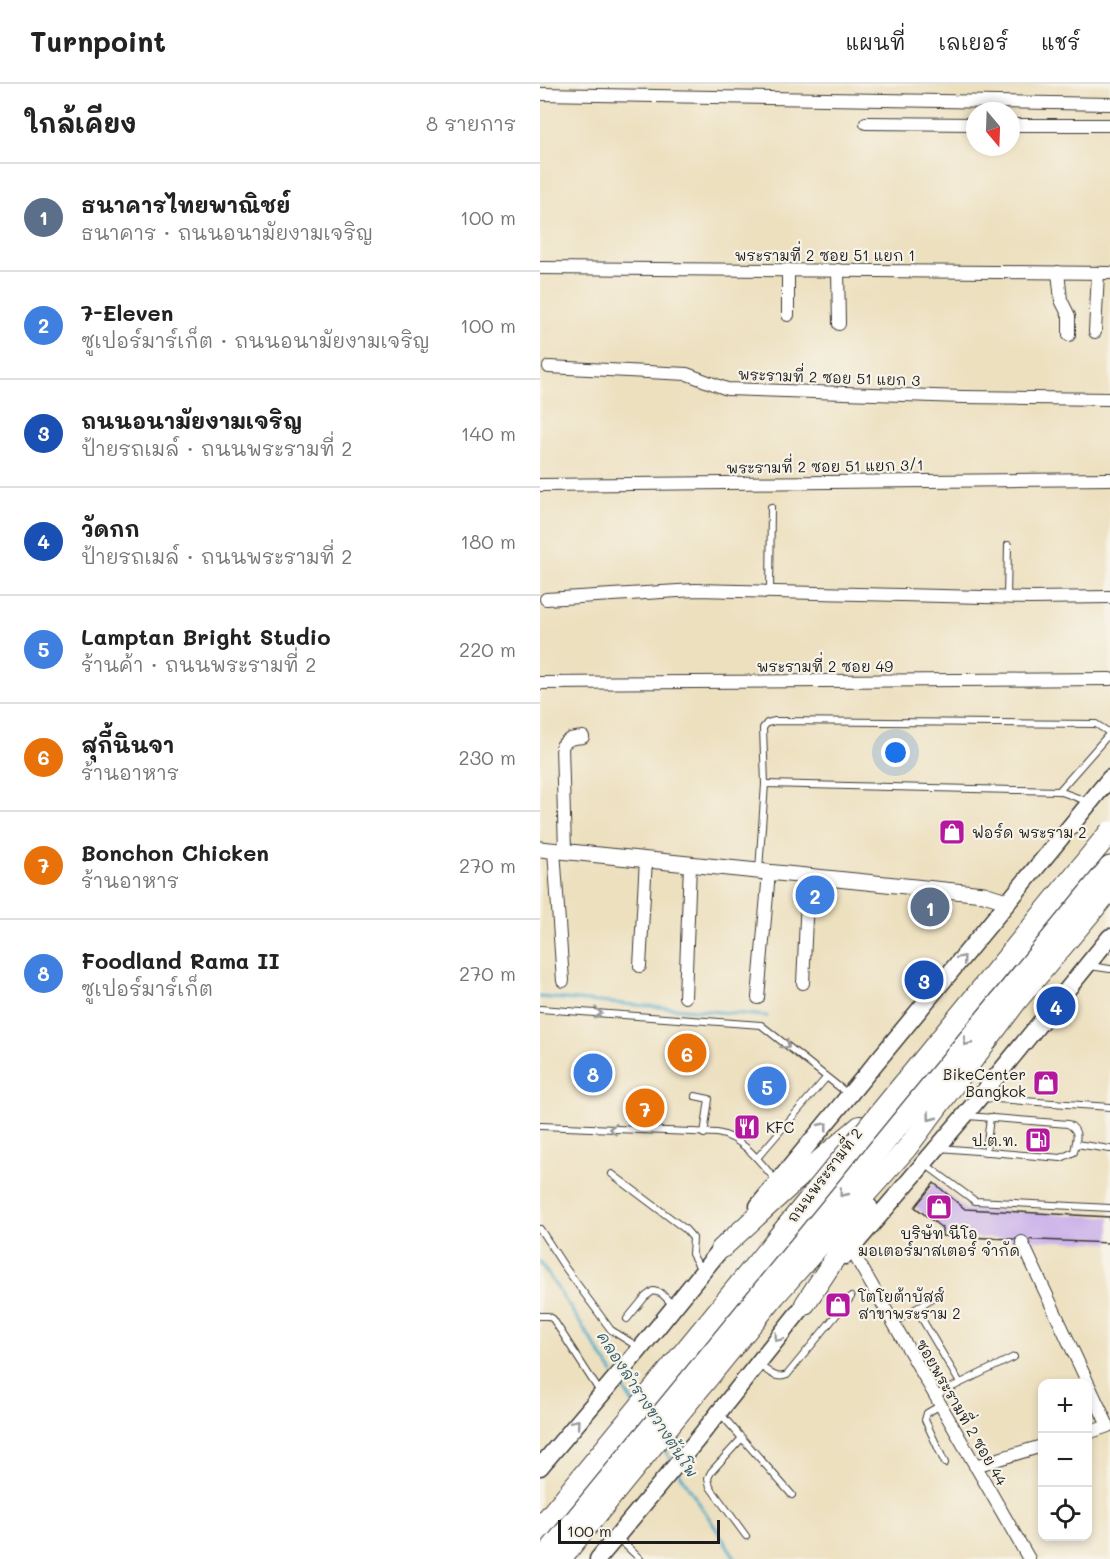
<!DOCTYPE html>
<html lang="th">
<meta charset="utf-8">
<style>
:root{--surface:#fff;--page:#f2f2f2;--text:#222;--muted:#767676;--line:#e0e0e0;--accent:#7c3aed}
body{margin:0;font-family:Mali,"Playpen Sans Thai",sans-serif;background:var(--page);color:var(--text)}
.controls{position:absolute;right:18px;bottom:18px;display:grid;overflow:hidden;border-radius:12px;box-shadow:0 3px 9px #0003}
.controls button{width:54px;height:54px;display:grid;place-items:center;padding:0;border:0;border-bottom:2px solid var(--line);background:var(--surface);color:var(--text);font:30px sans-serif}
.compass{position:absolute;left:426px;top:18px;width:54px;height:54px;border-radius:50%;background:var(--surface);box-shadow:0 3px 9px #0003;rotate:161deg}
.scale{position:absolute;left:18px;bottom:15px;width:162px;box-sizing:border-box;padding-left:6px;border:3px solid #1c1c1c;border-top:0;font-size:16px;line-height:21px;white-space:nowrap;color:#1c1c1c;-webkit-text-stroke:4px #f7f3e8;paint-order:stroke}
.you{position:absolute;left:356px;top:669px;width:21px;height:21px;margin:-15px;border:4px solid #fff;border-radius:50%;background:#1a73e8;box-shadow:0 0 0 9px #1a73e833}
.badge{display:grid;place-items:center;width:39px;height:39px;border-radius:50%;background:var(--accent);color:#fff;font-size:20px;font-weight:700}
.pin{position:absolute;translate:-50% -50%;border:3px solid #fff;box-shadow:0 2px 6px #0006}
.list{margin:0;padding:0;list-style:none}
h2{display:flex;justify-content:space-between;align-items:center;height:78px;margin:0;padding:0 24px;font-size:26px}
h2 small{font-size:20px;font-weight:400;color:var(--muted)}
.list li{display:grid;grid-template-columns:39px 1fr auto;gap:18px;align-items:center;box-sizing:border-box;height:108px;padding:0 24px;border-top:2px solid var(--line)}
.list b{display:block;font-size:22px;white-space:nowrap}
.list p{margin:0;font-size:20px;white-space:nowrap;color:var(--muted)}
.list em{font-size:20px;font-style:normal;color:var(--muted)}
.icon{flex:none;width:33px;height:33px;fill:none;stroke:currentColor;stroke-width:2;stroke-linecap:round;stroke-linejoin:round}
.map{position:relative;flex:none;width:570px;height:1475px;overflow:hidden}
header{display:flex;align-items:center;gap:36px;box-sizing:border-box;height:84px;padding:0 30px;background:var(--surface);border-bottom:2px solid var(--line)}
header strong{font-size:28px}
nav{display:flex;gap:33px;margin-inline-start:auto;font-size:21px}
main{display:flex}
aside{flex:1;background:var(--surface)}
.map>svg:first-child{display:block}
.lines{fill:none;stroke-linecap:round;stroke-linejoin:round}
.stream{stroke:#4aaac9;stroke-width:3}
.building{fill:#c3a6ea}
.service-casing{stroke:#3b3934;stroke-width:8}
.minor-casing{stroke:#3b3934;stroke-width:14}
.tertiary-casing{stroke:#3b3934;stroke-width:17}
.secondary-casing{stroke:#3b3934;stroke-width:19}
.trunk-casing{stroke:#3b3934;stroke-width:22}
.motorway-casing{stroke:#3b3934;stroke-width:23}
.service{stroke:#fff;stroke-width:6}
.minor{stroke:#fff;stroke-width:12}
.tertiary{stroke:#fff;stroke-width:15}
.secondary{stroke:#fff;stroke-width:16}
.trunk{stroke:#fff;stroke-width:20}
.motorway{stroke:#fff;stroke-width:21}
.motorway-bridge-casing{stroke:#3b3934;stroke-width:23;stroke-linecap:butt}
.motorway-bridge{stroke:#fff;stroke-width:21}
.oneway{stroke:#999}
.labels{text-anchor:middle;dominant-baseline:central;stroke-width:4.5;stroke-linejoin:round;paint-order:stroke}
.street-label{font-size:15px;fill:#1c1c1c;stroke:#f7f3e8}
.poi-label{font-size:15px;fill:#1c1c1c;stroke:#f7f3e8;text-anchor:start}
.water-label{font-size:16px;font-style:italic;fill:#315c6a;stroke:#f7f3e8}
</style>
<header>
<strong>Turnpoint</strong>
<nav><a>แผนที่</a><a>เลเยอร์</a><a>แชร์</a></nav>
</header>
<main>
<aside>
<h2>ใกล้เคียง<small>8 รายการ</small></h2>
<ul class="list">
<li><span class="badge" style="background:#5c6f8a">1</span><div><b>ธนาคารไทยพาณิชย์</b><p>ธนาคาร · ถนนอนามัยงามเจริญ</p></div><em>100 m</em></li>
<li><span class="badge" style="background:#3f7fe0">2</span><div><b>7-Eleven</b><p>ซูเปอร์มาร์เก็ต · ถนนอนามัยงามเจริญ</p></div><em>100 m</em></li>
<li><span class="badge" style="background:#1a4fb4">3</span><div><b>ถนนอนามัยงามเจริญ</b><p>ป้ายรถเมล์ · ถนนพระรามที่ 2</p></div><em>140 m</em></li>
<li><span class="badge" style="background:#1a4fb4">4</span><div><b>วัดกก</b><p>ป้ายรถเมล์ · ถนนพระรามที่ 2</p></div><em>180 m</em></li>
<li><span class="badge" style="background:#3f7fe0">5</span><div><b>Lamptan Bright Studio</b><p>ร้านค้า · ถนนพระรามที่ 2</p></div><em>220 m</em></li>
<li><span class="badge" style="background:#e8710a">6</span><div><b>สุกี้นินจา</b><p>ร้านอาหาร</p></div><em>230 m</em></li>
<li><span class="badge" style="background:#e8710a">7</span><div><b>Bonchon Chicken</b><p>ร้านอาหาร</p></div><em>270 m</em></li>
<li><span class="badge" style="background:#3f7fe0">8</span><div><b>Foodland Rama II</b><p>ซูเปอร์มาร์เก็ต</p></div><em>270 m</em></li>
</ul>
</aside>
<div class="map">
<svg width="570" height="1475" viewBox="0 0 570 1475">
<rect width="100%" height="100%" fill="#f7f3e8"/>
<filter id="ink" filterUnits="userSpaceOnUse"><feTurbulence type="fractalNoise" baseFrequency=".0167" numOctaves="2"/><feDisplacementMap in="SourceGraphic" scale="12" xChannelSelector="R" yChannelSelector="G"/><feConvolveMatrix kernelMatrix="1 2 1 2 8 2 1 2 1" color-interpolation-filters="sRGB"/></filter>
<filter id="wash" filterUnits="userSpaceOnUse"><feTurbulence type="fractalNoise" baseFrequency=".008" numOctaves="4" result="noise"/><feDisplacementMap in="SourceGraphic" scale="24" xChannelSelector="R" yChannelSelector="G"/><feGaussianBlur stdDeviation="1.35" result="paint"/><feColorMatrix in="noise" values="0 0 0 0 0 0 0 0 0 0 0 0 0 0 0 0 0 1.4 0 .05"/><feComposite in="paint" operator="in"/></filter>
<g filter="url(#wash)">
<rect width="100%" height="100%" fill="#ede0bf"/>
<g class="lines">
<g class="stream">
<path d="M0 913 227 932"/>
<path d="M0 1178 73 1289"/>
<path d="M80 1299 93 1319"/>
<path d="M122 1362 131 1376"/>
<path d="M138 1387 196 1475"/>
</g>
</g>
<g id="blocks">
<path class="building" d="M394 1099 425 1125 570 1133V1159L402 1152V1144L375 1123Z"/>
</g>
</g>
<g filter="url(#ink)">
<use href="#blocks" fill-opacity="0" stroke="#3b3934" stroke-width="1.5"/>
<g class="lines">
<defs>
<g id="service">
<path d="M230 507 231 423"/>
<path d="M467 514 468 461"/>
<path d="M225 700 519 707 549 718"/>
<path d="M519 707 570 649"/>
<path d="M219 786 225 700 223 644 227 639 235 637 556 640 570 649"/>
<path d="M550 882 570 885"/>
<path d="M0 925 221 941 308 1010"/>
<path d="M155 1012 169 1015 164 1050"/>
<path d="M442 1014 570 1023"/>
<path d="M0 1042 177 1049C203 1053 221 1079 237 1098"/>
<path d="M536 1060 570 1065"/>
<path d="M400 1064 521 1074 534 1068C536 1056 541 1047 528 1040L428 1032"/>
<path d="M446 1068 450 1033"/>
<path d="M217 1074 286 994"/>
<path d="M385 1080 435 1117 570 1124"/>
<path d="M72 1090 145 1145 153 1154 152 1170 161 1186"/>
<path d="M0 1145 24 1182 71 1246 98 1263"/>
<path d="M376 1225 420 1299"/>
<path d="M0 1232H8L13 1235 60 1308"/>
<path d="M87 1235 105 1213 113 1207 121 1209 134 1222"/>
<path d="M354 1239 397 1211"/>
<path d="M218 1280C228 1287 235 1296 247 1291L311 1213"/>
<path d="M396 1311 474 1273"/>
<path d="M401 1321 387 1329 385 1336 405 1379"/>
<path d="M179 1328 252 1411"/>
<path d="M202 1354 171 1388 168 1394 170 1403 206 1452"/>
<path d="M77 1453 100 1475"/>
</g>
<g id="minor">
<path d="M0 10 570 20"/>
<path d="M326 39 435 40"/>
<path d="M471 41H570"/>
<path d="M0 184 570 189"/>
<path d="M248 186V231"/>
<path d="M298 186 299 240"/>
<path d="M518 188 521 216 529 232V251"/>
<path d="M555 248 558 189"/>
<path d="M9 283 147 290 187 305 423 313 570 315"/>
<path d="M0 401 570 395"/>
<path d="M6 515 155 506 490 514 570 513"/>
<path d="M0 599 570 595"/>
<path d="M14 766 23 897"/>
<path d="M25 767 22 662C28 654 33 654 43 653"/>
<path d="M100 882 106 775"/>
<path d="M263 899 268 792"/>
<path d="M145 913 150 780"/>
<path d="M218 914 229 788"/>
<path d="M482 1158 568 1342 548 1349"/>
<path d="M311 1165 489 1475"/>
<path d="M435 1382 502 1362"/>
</g>
<path id="tertiary" d="M0 765 444 810 469 818"/>
<g id="secondary">
<path d="M218 1122 570 694"/>
<path d="M305 1172 425 1031 570 853"/>
<path d="M0 1383 100 1265 189 1155"/>
<path d="M58 1475 156 1357 273 1210"/>
</g>
<g id="trunk">
<path d="M181 1165 254 1098 320 1042"/>
<path d="M265 1220 328 1124"/>
<path d="M21 1475 235 1212 367 1064 477 917 570 806"/>
</g>
<path id="motorway" d="M3 1475 570 783"/>
</defs>
<use href="#service" class="service-casing"/>
<use href="#minor" class="minor-casing"/>
<use href="#tertiary" class="tertiary-casing"/>
<use href="#secondary" class="secondary-casing"/>
<use href="#trunk" class="trunk-casing"/>
<use href="#motorway" class="motorway-casing"/>
<use href="#service" class="service"/>
<use href="#minor" class="minor"/>
<use href="#tertiary" class="tertiary"/>
<use href="#secondary" class="secondary"/>
<use href="#trunk" class="trunk"/>
<use href="#motorway" class="motorway"/>
<defs>
<path id="motorway-bridge" d="M0 1444 570 748"/>
</defs>
<use href="#motorway-bridge" class="motorway-bridge-casing"/>
<use href="#motorway-bridge" class="motorway-bridge"/>
</g>
<defs><path id="oneway-chevron" d="M-2-3.5L2.5 0L-2 3.5" fill="none" stroke-width="1.6" stroke-linecap="round" stroke-linejoin="round" transform="scale(1.5)"/></defs>
<g class="oneway">
<use href="#oneway-chevron" transform="translate(422 875) rotate(-50)"/>
<use href="#oneway-chevron" transform="translate(58 929) rotate(4)"/>
<use href="#oneway-chevron" transform="translate(427 958) rotate(129)"/>
<use href="#oneway-chevron" transform="translate(246 961) rotate(40)"/>
<use href="#oneway-chevron" transform="translate(391 1033) rotate(127)"/>
<use href="#oneway-chevron" transform="translate(284 1042) rotate(-51)"/>
<use href="#oneway-chevron" transform="translate(73 1045) rotate(-177)"/>
<use href="#oneway-chevron" transform="translate(303 1109) rotate(129)"/>
<use href="#oneway-chevron" transform="translate(238 1254) rotate(128)"/>
<use href="#oneway-chevron" transform="translate(36 1339) rotate(-50)"/>
</g>
</g>
<defs>
<symbol id="shop-square" viewBox="-11 -11 22 22"><rect x="-9" y="-9" width="18" height="18" rx="4" fill="#b5179e" stroke="#f7f3e8"/><path d="M-5-2.5h2.3a2.7 3.5 0 0 1 5.4 0H5L5.5 6h-11ZM-1.5-2.5h3a1.5 2.3 0 0 0-3 0Z" fill="#fff"/></symbol>
<symbol id="restaurant-square" viewBox="-11 -11 22 22"><rect x="-9" y="-9" width="18" height="18" rx="4" fill="#b5179e" stroke="#f7f3e8"/><path d="M-5-6h1v4h1v-4h1v4h1v-4h1v5L-1.5 .5V6h-2V.5L-5-1ZM5-6V6H3V1.5H1.5Q1.5-4 5-6Z" fill="#fff"/></symbol>
<symbol id="fuel-square" viewBox="-11 -11 22 22"><rect x="-9" y="-9" width="18" height="18" rx="4" fill="#b5179e" stroke="#f7f3e8"/><path d="M-5.5-6h7V0h2V4h1.3V-2.5L3-4.5l.8-.8L6-3V5H2.5V1h-1V6h-7ZM-4.2-4.7v3.2H.2V-4.7Z" fill="#fff"/></symbol>
</defs>
<g fill-rule="evenodd">
<use href="#shop-square" x="397" y="733" width="30" height="30"/>
<use href="#shop-square" x="491" y="984" width="30" height="30"/>
<use href="#restaurant-square" x="192" y="1028" width="30" height="30"/>
<use href="#fuel-square" x="483" y="1041" width="30" height="30"/>
<use href="#shop-square" x="384" y="1108" width="30" height="30"/>
<use href="#shop-square" x="283" y="1206" width="30" height="30"/>
</g>
<g class="labels">
<g class="street-label">
<text x="285" y="171">พระรามที่ 2 ซอย 51 แยก 1</text>
<text transform="translate(289 293) rotate(2)">พระรามที่ 2 ซอย 51 แยก 3</text>
<text transform="translate(285 382) rotate(-1)">พระรามที่ 2 ซอย 51 แยก 3/1</text>
<text x="285" y="582">พระรามที่ 2 ซอย 49</text>
<text transform="translate(284 1091) rotate(-53)">ถนนพระรามที่ 2</text>
<text transform="translate(422 1328) rotate(60)">ซอยพระรามที่ 2 ซอย 44</text>
</g>
<g class="poi-label">
<text x="432" y="748">ฟอร์ด พระราม 2</text>
<text x="486" y="990" text-anchor="end">BikeCenter<tspan x="486" dy="17">Bangkok</tspan></text>
<text x="226" y="1043">KFC</text>
<text x="478" y="1056" text-anchor="end">ป.ต.ท.</text>
<text x="399" y="1149" text-anchor="middle">บริษัท นีโอ<tspan x="399" dy="17">มอเตอร์มาสเตอร์ จำกัด</tspan></text>
<text x="318" y="1212">โตโยต้าบัสส์<tspan x="318" dy="17">สาขาพระราม 2</tspan></text>
</g>
<g class="water-label">
<text transform="translate(108 1320) rotate(57)">คลองลำรางขวางต้นโพ</text>
</g>
</g>
</svg>
<div class="controls">
<button>+</button>
<button>−</button>
<button><svg class="icon" aria-label="locate" viewBox="0 0 24 24"><circle cx="12" cy="12" r="6"/><path d="M12 2v4M12 18v4M2 12h4M18 12h4"/></svg></button>
</div>
<svg class="compass" viewBox="-18 -18 36 36"><path d="M0-13l5 13h-10z" fill="#e53935"/><path d="M0 13l5-13h-10z" fill="#767676"/></svg>
<div class="scale">100 m</div>
<div class="you"></div>
<div class="pin badge" style="left:390px;top:823px;background:#5c6f8a">1</div>
<div class="pin badge" style="left:275px;top:811px;background:#3f7fe0">2</div>
<div class="pin badge" style="left:384px;top:896px;background:#1a4fb4">3</div>
<div class="pin badge" style="left:516px;top:922px;background:#1a4fb4">4</div>
<div class="pin badge" style="left:227px;top:1002px;background:#3f7fe0">5</div>
<div class="pin badge" style="left:147px;top:969px;background:#e8710a">6</div>
<div class="pin badge" style="left:105px;top:1024px;background:#e8710a">7</div>
<div class="pin badge" style="left:53px;top:989px;background:#3f7fe0">8</div>
</div>
</main>
